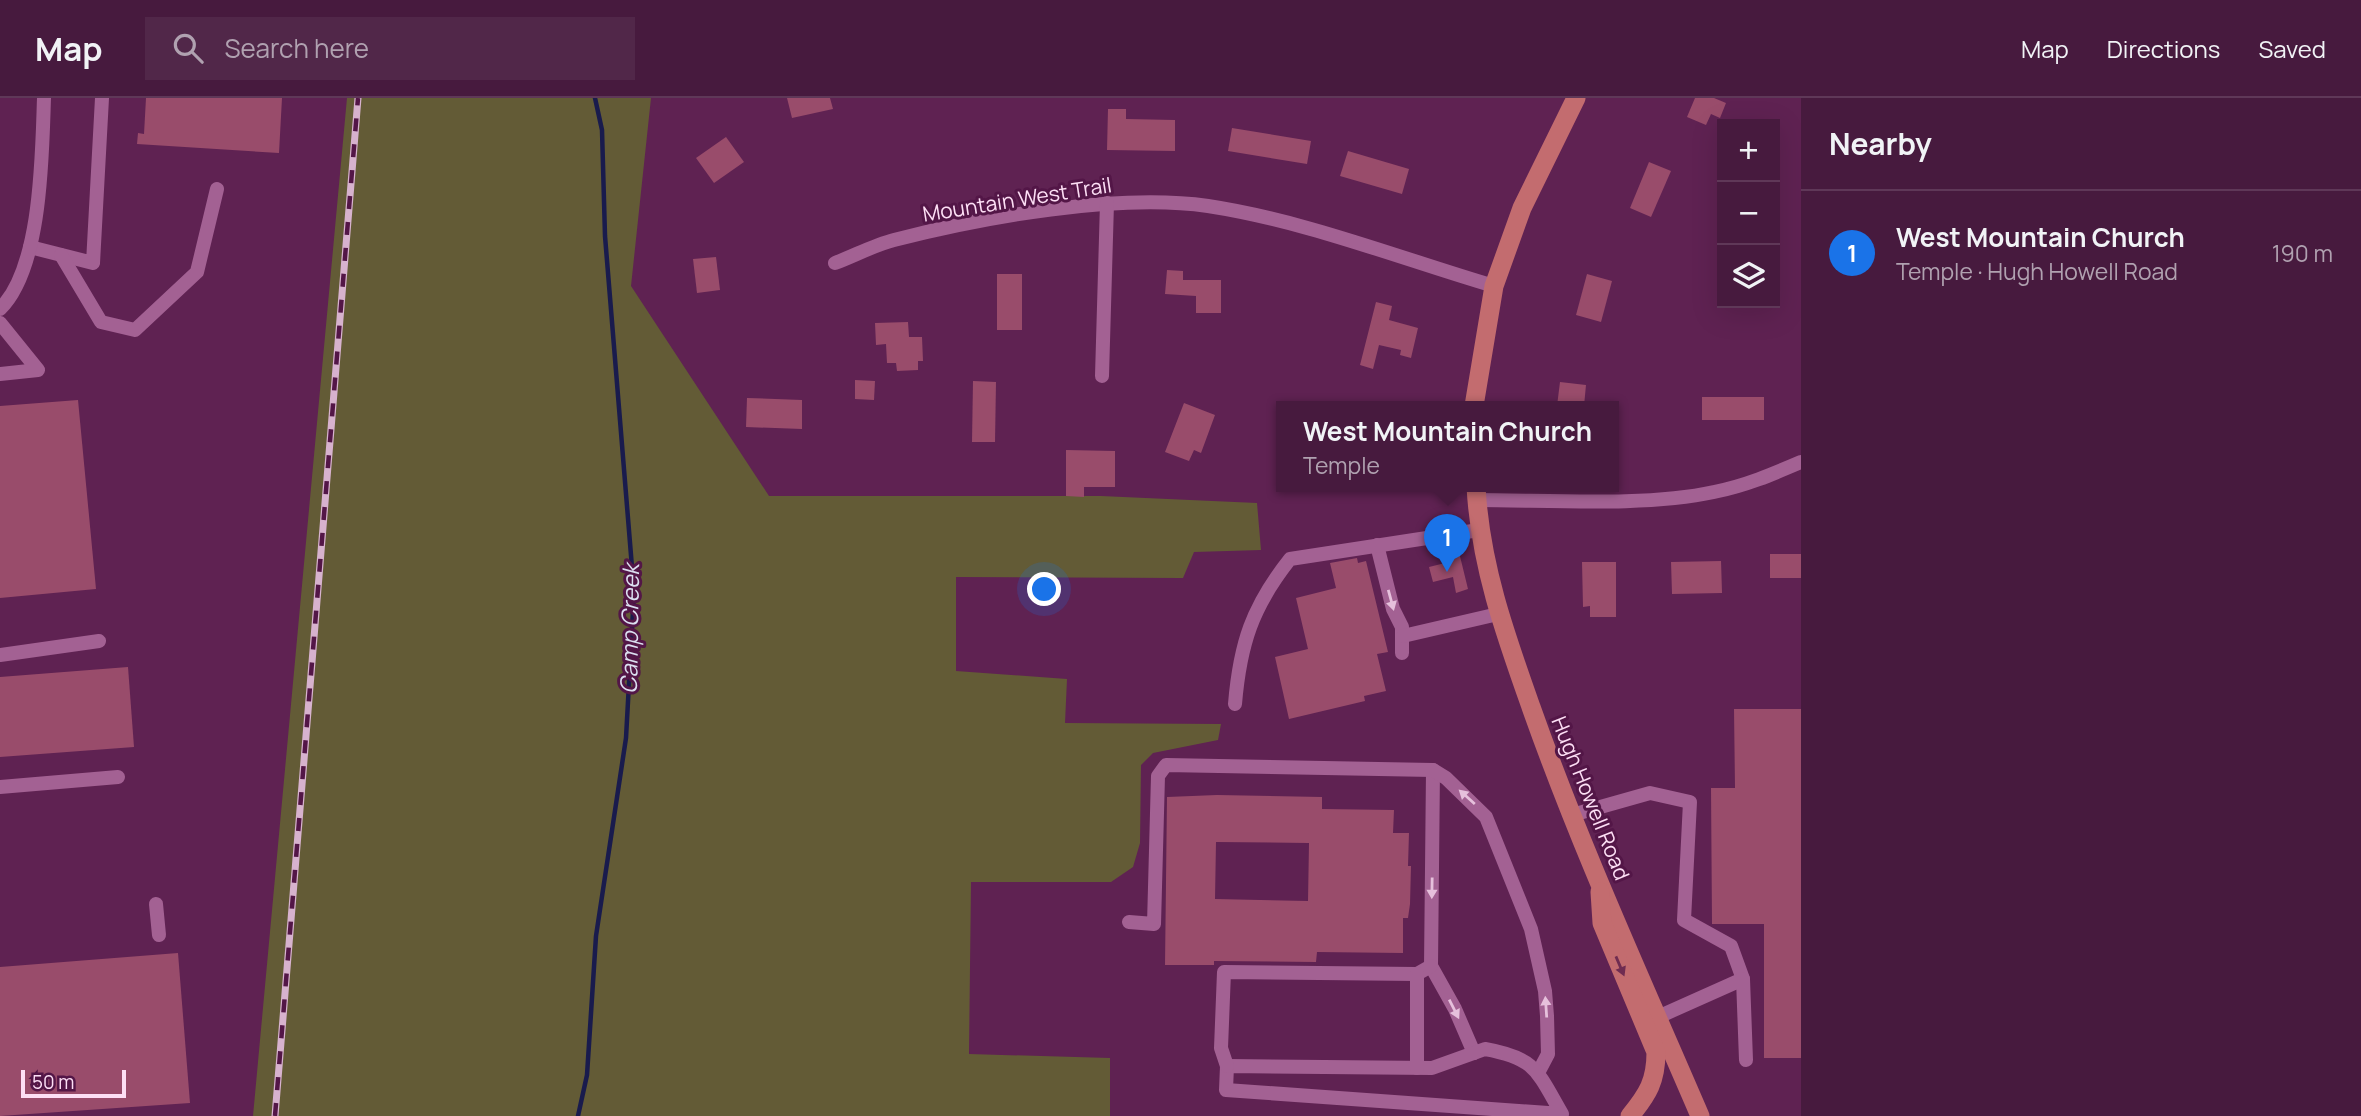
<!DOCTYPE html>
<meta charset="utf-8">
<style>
:root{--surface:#471a3e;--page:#512749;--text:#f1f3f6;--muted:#b0a1b0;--line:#5f3858;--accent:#1a73e8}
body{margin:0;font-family:Manrope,sans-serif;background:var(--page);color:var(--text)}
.controls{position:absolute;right:21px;top:21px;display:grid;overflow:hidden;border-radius:0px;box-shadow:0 7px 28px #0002}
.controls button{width:63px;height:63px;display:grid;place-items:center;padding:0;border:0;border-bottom:2px solid var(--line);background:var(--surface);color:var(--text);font:35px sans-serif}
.scale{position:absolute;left:21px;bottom:18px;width:105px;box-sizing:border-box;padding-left:7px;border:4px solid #fddff5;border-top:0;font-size:19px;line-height:24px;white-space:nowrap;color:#fddff5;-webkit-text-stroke:5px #531647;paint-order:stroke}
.you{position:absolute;left:1045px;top:492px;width:24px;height:24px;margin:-18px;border:5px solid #fff;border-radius:50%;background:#1a73e8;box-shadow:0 0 0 10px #1a73e833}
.badge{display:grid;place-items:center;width:46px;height:46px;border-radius:50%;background:var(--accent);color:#fff;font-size:23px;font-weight:700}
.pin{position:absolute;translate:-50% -58px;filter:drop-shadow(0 2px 4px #0008)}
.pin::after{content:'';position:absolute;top:37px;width:24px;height:21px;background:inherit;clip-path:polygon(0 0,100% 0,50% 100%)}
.popup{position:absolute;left:1276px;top:303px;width:343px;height:91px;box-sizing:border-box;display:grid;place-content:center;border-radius:0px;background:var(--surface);filter:drop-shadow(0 2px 5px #0005);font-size:23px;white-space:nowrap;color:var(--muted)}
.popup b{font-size:26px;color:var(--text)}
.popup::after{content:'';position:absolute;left:50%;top:100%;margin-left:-14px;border:14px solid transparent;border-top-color:var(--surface)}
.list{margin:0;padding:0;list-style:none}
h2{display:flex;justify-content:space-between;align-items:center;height:91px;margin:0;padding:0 28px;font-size:30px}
h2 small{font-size:23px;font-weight:400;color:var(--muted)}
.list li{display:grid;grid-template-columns:46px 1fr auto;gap:21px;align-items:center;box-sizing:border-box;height:126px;padding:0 28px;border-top:2px solid var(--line)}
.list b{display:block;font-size:26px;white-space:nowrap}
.list p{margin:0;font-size:23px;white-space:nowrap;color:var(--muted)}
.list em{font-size:23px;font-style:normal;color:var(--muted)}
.icon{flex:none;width:38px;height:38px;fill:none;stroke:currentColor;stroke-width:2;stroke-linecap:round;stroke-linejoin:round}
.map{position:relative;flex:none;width:1801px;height:1018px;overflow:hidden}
header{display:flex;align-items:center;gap:42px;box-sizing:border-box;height:98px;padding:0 35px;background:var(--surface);border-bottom:2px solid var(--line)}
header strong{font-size:33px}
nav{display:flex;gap:38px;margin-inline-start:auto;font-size:24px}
.search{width:490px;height:63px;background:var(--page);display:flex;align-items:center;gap:18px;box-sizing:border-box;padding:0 24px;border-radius:0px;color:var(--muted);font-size:26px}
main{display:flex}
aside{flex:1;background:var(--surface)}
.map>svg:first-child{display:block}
.green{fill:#635b36}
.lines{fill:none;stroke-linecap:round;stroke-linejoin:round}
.stream{stroke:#191b4d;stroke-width:4.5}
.building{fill:#994c6b;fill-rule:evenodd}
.minor{stroke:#a36193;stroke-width:14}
.major{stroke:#c36c6f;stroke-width:19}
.rail-casing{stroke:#d7b2ce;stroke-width:7}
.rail{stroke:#531647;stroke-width:4.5;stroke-dasharray:13;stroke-linecap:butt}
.oneway{fill:#e6c0dc}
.oneway2{fill:#6f2c51}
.labels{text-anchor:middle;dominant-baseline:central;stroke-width:6;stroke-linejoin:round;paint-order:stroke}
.street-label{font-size:21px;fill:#fddff5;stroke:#531647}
.water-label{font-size:23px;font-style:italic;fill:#dbdff0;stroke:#531647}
</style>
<header>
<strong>Map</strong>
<div class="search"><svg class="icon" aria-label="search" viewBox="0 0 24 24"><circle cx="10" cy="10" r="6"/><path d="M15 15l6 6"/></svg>Search here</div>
<nav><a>Map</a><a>Directions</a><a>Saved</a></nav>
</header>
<main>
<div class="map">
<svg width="1801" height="1018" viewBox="0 0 1801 1018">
<rect width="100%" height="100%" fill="#5f2252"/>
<path class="green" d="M347 0H651L631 188 769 398H1101L1257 405 1261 452 1194 454 1183 480 956 479V573L1067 581 1065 625 1221 626 1218 642 1153 655 1141 667 1140 745 1133 769 1111 784H971L969 956 1110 960V1018H253Z"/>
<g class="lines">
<path class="stream" d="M578 1018 587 977 596 838 626 640 634 494 605 138 602 32 595 0"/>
</g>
<g class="building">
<path d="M146 0H282L279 55 137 46 138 35 144 36Z"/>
<path d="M787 0H830L833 11 792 20Z"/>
<path d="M1695 0H1714L1726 5 1720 20 1711 16 1706 27 1687 19Z"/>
<path d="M1108 11H1126V21L1175 22V53L1107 52Z"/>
<path d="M1232 30 1311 43 1307 66 1228 53Z"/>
<path d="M726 39 744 64 714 85 696 60Z"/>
<path d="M1348 53 1409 71 1402 96 1340 78Z"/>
<path d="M1649 64 1671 73 1651 119 1630 110Z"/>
<path d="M716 159 720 192 697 195 693 161Z"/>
<path d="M1167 172 1183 173V182H1221V215H1196V198L1165 196Z"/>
<rect x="997" y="176" width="25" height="56"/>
<path d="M1587 176 1612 183 1601 224 1576 217Z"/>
<path d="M1376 204 1392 208 1389 222 1418 230 1411 260 1400 257 1401 252 1379 247 1373 271 1360 267Z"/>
<path d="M908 224 909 239H922L923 263H918V272L897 273 896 265H887L886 246 876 247 875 225Z"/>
<path d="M855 282 875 283 874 302 855 301Z"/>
<path d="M973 283 996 284 995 344H972Z"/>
<path d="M1560 284 1586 287 1584 308H1557Z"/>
<rect x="1702" y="299" width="62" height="23"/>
<path d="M747 300 802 302V331L746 329Z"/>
<path d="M78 302 96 491 0 500V308Z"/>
<path d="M1184 305 1215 317 1201 355 1194 352 1189 363 1165 354Z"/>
<path d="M1066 352 1115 353V389H1084V399L1066 398Z"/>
<path d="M1457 446 1468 491 1456 495 1453 479 1433 484 1429 469 1449 464 1445 449Z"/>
<rect x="1770" y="456" width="31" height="24"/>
<path d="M1357 460 1358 465 1366 463 1388 554 1377 556 1386 593 1364 598 1365 603 1289 621 1275 559 1308 551 1296 500 1336 490 1330 465Z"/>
<path d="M1721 463 1722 495 1672 496 1671 464Z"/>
<path d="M1582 464H1616V519H1590V508L1583 509Z"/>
<path d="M128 569 134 649 0 659V579Z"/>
<path d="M1734 611H1801V960H1764V826H1712L1711 690H1735Z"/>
<path d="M1217 697 1322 699V711L1394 712 1393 735H1409L1408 768H1411L1410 806 1408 820H1403V855L1317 854 1316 864 1214 863V867H1165L1167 699ZM1216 744 1309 745 1308 803 1215 801Z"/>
<path d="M178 855 190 1005 0 1018V869Z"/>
</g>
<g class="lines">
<g class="minor">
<path d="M30 149 93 165 102 0"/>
<path d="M61 157 101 224 135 232 197 174 217 91"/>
<path d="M835 165C854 158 874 147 894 142 984 119 1117 95 1208 108 1306 123 1399 160 1494 188"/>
<path d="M0 211C42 170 42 55 44 0"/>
<path d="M0 225 38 272 0 276"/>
<path d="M1102 278 1107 105"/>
<path d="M1477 402C1549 402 1645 409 1714 394 1745 388 1773 376 1801 364"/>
<path d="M1377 447 1393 511 1402 529V555"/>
<path d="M1403 538 1498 516"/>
<path d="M0 557 99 543"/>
<path d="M1235 606C1240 546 1252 509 1290 461L1479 432"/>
<path d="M1433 672 1431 868 1455 911 1474 955"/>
<path d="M0 689 118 679"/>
<path d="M1572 717 1650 695 1690 704 1684 822 1731 848 1743 881"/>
<path d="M156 806 159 837"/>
<path d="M1129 824 1154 826 1158 678 1166 667 1433 672 1446 680 1486 719 1531 831 1545 893 1547 918 1548 956 1538 975"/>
<path d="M1658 919 1743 881 1746 962"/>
<path d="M1485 951C1536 960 1537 973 1562 1016L1226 992 1227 968 1432 970Z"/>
<path d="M1227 968 1221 950 1224 874 1417 876 1431 868"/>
<path d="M1417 970V876"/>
</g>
<g class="major">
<path d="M1474 308 1494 188 1522 110 1576 0"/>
<path d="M1476 388C1480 466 1505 536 1531 609 1580 748 1642 883 1700 1018"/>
<path d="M1600 794 1602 825 1656 954C1656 983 1648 996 1630 1018"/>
</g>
<defs>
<path id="rail" d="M275 1018 358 0"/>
</defs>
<use href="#rail" class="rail-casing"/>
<use href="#rail" class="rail"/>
</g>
<defs><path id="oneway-solid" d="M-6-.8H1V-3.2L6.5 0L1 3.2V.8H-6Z" transform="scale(1.75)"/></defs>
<g class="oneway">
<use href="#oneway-solid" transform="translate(1391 502) rotate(75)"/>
<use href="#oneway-solid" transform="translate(1467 699) rotate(-138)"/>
<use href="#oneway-solid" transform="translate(1432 790) rotate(91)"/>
<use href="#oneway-solid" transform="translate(1546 909) rotate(-94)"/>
<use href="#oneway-solid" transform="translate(1454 911) rotate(63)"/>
</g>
<use class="oneway2" href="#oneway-solid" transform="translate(1620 868) rotate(67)"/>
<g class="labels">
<g class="street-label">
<text transform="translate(1017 101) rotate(-9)">Mountain West Trail</text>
<text transform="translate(1591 700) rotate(68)">Hugh Howell Road</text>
</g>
<g class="water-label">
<text transform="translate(629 531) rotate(-89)">Camp Creek</text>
</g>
</g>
</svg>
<div class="controls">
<button>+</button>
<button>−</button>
<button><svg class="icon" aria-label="layers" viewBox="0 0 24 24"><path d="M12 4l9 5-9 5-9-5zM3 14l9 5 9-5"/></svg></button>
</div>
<div class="scale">50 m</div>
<div class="you"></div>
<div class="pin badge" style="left:1447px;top:474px">1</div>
<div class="popup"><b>West Mountain Church</b>Temple</div>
</div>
<aside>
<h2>Nearby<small></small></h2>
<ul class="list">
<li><span class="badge">1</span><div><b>West Mountain Church</b><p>Temple · Hugh Howell Road</p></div><em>190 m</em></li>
</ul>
</aside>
</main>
